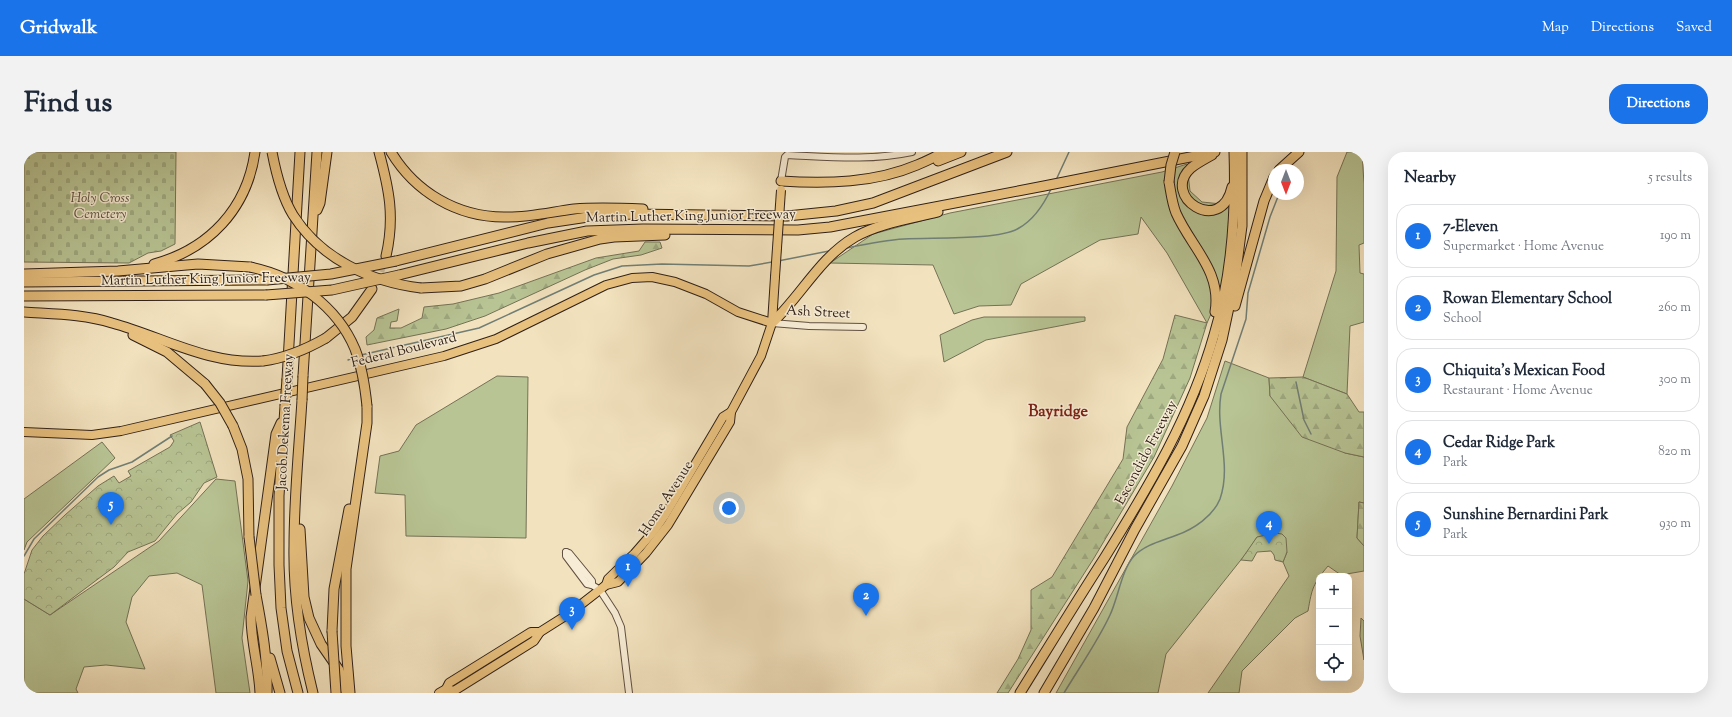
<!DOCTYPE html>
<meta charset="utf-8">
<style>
:root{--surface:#fff;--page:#f2f2f3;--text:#1f2937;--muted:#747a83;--line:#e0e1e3;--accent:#1a73e8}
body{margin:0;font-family:"Sorts Mill Goudy",serif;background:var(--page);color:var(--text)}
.controls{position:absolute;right:12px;bottom:12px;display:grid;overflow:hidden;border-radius:8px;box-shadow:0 4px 16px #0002}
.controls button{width:36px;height:36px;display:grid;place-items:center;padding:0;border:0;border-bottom:1px solid var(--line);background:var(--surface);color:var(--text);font:20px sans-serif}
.compass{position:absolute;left:1244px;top:12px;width:36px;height:36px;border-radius:50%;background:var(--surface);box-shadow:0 4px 16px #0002;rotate:180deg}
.you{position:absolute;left:705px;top:356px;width:14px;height:14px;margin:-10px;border:3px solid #fff;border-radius:50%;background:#1a73e8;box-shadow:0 0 0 6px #1a73e833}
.badge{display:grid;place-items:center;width:26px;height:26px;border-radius:50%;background:var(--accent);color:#fff;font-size:13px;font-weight:700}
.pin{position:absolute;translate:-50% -33px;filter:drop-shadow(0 1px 2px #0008)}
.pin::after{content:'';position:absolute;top:21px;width:14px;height:12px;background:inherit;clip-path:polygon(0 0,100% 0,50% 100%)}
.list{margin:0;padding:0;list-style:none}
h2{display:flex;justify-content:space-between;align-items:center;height:52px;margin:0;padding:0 16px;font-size:17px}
h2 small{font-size:13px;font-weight:400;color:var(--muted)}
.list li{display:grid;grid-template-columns:26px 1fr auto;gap:12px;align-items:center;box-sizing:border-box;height:64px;margin:0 8px 8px;padding:0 8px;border:1px solid var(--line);border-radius:16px}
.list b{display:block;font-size:15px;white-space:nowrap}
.list p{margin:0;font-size:13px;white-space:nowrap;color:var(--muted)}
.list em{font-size:13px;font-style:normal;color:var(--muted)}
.icon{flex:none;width:22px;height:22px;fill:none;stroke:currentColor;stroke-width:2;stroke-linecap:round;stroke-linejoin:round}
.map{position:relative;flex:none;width:1340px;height:541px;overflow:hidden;border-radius:16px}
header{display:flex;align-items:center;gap:24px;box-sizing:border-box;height:56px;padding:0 20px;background:var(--accent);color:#fff}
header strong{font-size:19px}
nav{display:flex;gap:22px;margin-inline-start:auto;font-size:14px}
.intro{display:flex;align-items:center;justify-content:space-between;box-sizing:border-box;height:96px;padding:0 24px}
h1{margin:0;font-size:28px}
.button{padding:10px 18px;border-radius:16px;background:var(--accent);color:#fff;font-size:14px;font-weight:700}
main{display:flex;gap:24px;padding:0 24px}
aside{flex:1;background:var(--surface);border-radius:16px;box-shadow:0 4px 16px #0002}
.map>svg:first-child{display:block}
.grass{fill:#b8c494;stroke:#747256}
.forest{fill:url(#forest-firs);stroke:#747256}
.cemetery{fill:url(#cemetery-stones);stroke:#747256}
.park{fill:url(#park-crowns);stroke:#747256}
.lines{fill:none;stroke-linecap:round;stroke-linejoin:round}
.stream{stroke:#707e75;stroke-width:1.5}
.highway-tunnel{stroke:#cbbb9d;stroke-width:9;stroke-dasharray:9 4.5;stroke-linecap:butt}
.minor-casing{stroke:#605042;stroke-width:8}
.major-casing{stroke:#2f2018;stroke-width:10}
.highway-casing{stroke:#2f2018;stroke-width:11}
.minor{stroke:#f7ecd5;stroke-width:6}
.major{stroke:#e9c17f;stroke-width:8}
.highway{stroke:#e9c17f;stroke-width:9}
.major-bridge-casing{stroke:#2f2018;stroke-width:10;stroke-linecap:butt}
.highway-bridge-casing{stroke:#2f2018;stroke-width:11;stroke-linecap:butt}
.major-bridge{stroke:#e9c17f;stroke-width:8}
.highway-bridge{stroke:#e9c17f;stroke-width:9}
.labels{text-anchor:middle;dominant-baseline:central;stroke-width:3;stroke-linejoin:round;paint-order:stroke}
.park-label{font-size:14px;font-style:italic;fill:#58513d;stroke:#f7ecd5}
.street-label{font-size:14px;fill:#2f2018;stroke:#f7ecd5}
.quarter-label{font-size:16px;font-weight:bold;fill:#7a1f14;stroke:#f7ecd5}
</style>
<header>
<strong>Gridwalk</strong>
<nav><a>Map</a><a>Directions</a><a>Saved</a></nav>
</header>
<div class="intro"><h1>Find us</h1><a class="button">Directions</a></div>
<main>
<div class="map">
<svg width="1340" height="541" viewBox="0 0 1340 541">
<defs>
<pattern id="forest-firs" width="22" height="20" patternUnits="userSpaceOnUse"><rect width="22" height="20" fill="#b8c494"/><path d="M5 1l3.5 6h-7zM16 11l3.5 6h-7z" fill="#9ea87f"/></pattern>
<pattern id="cemetery-stones" width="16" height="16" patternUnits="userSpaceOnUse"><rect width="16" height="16" fill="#b8c494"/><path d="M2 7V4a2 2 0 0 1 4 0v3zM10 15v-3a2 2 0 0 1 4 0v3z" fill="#9ea87f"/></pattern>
<pattern id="park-crowns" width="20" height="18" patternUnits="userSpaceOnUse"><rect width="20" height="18" fill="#b8c494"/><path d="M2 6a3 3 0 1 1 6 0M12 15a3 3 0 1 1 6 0" fill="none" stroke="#9ea87f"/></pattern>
</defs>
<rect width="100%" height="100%" fill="#f2e2be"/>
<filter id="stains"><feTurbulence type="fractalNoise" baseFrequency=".005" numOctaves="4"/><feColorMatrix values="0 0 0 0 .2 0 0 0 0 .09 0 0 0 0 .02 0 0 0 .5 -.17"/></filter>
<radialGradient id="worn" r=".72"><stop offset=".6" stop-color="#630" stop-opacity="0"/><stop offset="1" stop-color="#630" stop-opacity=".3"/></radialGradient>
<g class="grass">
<path d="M1323 0H1338L1340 32V91L1335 93 1336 121 1340 122V170L1326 174 1323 242 1279 225 1312 119 1313 25Z"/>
<path d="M1163 12 1166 39 1178 50 1207 53 1202 107 1197 139 1183 171 1143 101 1117 65 1114 82 1076 88 997 132 987 153 955 154 930 162 909 113 806 111 849 82 926 61 1138 20Z"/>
<path d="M960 165H1061V169L962 188 920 210 916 183 948 168Z"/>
<path d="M1201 209 1245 226 1246 244 1321 301 1340 305V351L1335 350 1333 386 1340 394V419L1317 423 1304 414C1289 432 1288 436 1284 459L1271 466 1218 519 1215 541H1184L1265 424 1259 410 1263 400 1233 385 1224 399 1142 502 1134 541H1032L1148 334 1183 266Z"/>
<path d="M473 224 504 225 502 386 382 384 381 343 351 341 356 304 375 299 392 273Z"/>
<path d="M78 290 91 306 3 390 0 398V347Z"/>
<path d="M192 327 211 329 224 429 218 486 226 541H192L178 433 153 421 125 424 108 445 102 470 121 517 82 513 60 515 52 537 54 541H0V447L26 463 135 389Z"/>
<path d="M1337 466 1340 469V508L1336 484Z"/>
</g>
<g class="forest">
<path d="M621 90H636L638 96 617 103 589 107 561 118 461 164 422 177 343 193 342 185 350 178 353 166 375 157 373 169 367 170 366 176H377L398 166 400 155 429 152 475 141 572 106 615 99Z"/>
<path d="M1151 163 1183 171 1166 226 1130 305 1070 406 984 541H973L994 507 1007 478V438L1028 425 1099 307 1103 275 1139 207Z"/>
<path d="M1279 225 1323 242 1335 260H1340V305L1321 301 1278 285 1246 244 1245 226Z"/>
<path d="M1335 350 1340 351V394L1333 386Z"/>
</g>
<path class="cemetery" d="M0 0H152L151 92 137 99 124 101 105 111 0 110Z"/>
<g class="park">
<path d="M176 270 193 325 180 331 167 350 153 362 131 389 104 400 90 415 26 463 0 447V422L8 398 19 384 41 363 74 334 90 324 95 331 107 324 104 319 146 295 150 289 146 283Z"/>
<path d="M1251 381 1258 382 1262 386 1263 400 1259 410 1251 408 1250 403 1247 399 1233 400 1228 409 1217 408 1233 385Z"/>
</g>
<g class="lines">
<g class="stream">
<path d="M1032 28 1045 0"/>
<path d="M823 96C842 92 861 88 880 87 908 85 973 89 995 76 1011 67 1020 52 1027 37"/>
<path d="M754 109 805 99"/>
<path d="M337 203 455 176 570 123 598 114 638 112 725 114 748 110"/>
<path d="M324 208 331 205"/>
<path d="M1272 230 1280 268 1287 282"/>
<path d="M0 404 10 387 74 325 85 318 108 310 148 284"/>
<path d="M1040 541C1055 516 1074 489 1086 463 1094 446 1098 417 1110 404 1122 392 1138 389 1153 383 1170 377 1189 364 1196 347 1208 313 1191 277 1197 242L1222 167 1224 141 1246 65 1255 42"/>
</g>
<path class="highway-tunnel" d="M351 132 361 105"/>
<defs>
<g id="minor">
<path d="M757 29 761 5 763 3C807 5 845 9 888 0"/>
<path d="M748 171 785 174 839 175"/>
<path d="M542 400V404L563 432 568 433 576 438 591 461 597 475 605 541"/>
<path d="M542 400 545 401 568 429V433"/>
</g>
<g id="major">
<path d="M0 280 68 283 97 279 420 204 472 187 582 133 608 126 628 125 651 130 682 142 714 160 748 171"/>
<path d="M582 433 584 427 610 402 630 379 641 363 692 277 699 265 707 260 737 204 748 171 751 125"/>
<path d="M422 537 430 539 510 489 516 480"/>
<path d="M415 541 422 537 425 531 507 480H516L546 461 582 433 594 430 622 401 644 373 706 270 707 260"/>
</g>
<g id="highway">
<path d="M355 0C365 37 371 65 362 104"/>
<path d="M367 0C391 40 433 65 480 65 503 66 527 60 550 57 573 55 596 56 619 57"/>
<path d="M1188 3C1181 7 1173 11 1167 16 1136 44 1197 85 1208 35"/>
<path d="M914 9 937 0"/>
<path d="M1255 18 1275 0"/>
<path d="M757 29C802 32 851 31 893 13 903 9 912 4 921 0"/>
<path d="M1145 30C1147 41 1148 51 1152 61 1167 95 1198 119 1191 160"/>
<path d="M293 58 296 51 303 0"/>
<path d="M372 109 524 71 564 65 608 62 763 64 812 59 849 51 983 0"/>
<path d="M130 112C185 97 223 57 231 0"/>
<path d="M0 122 94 119 174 112 226 115"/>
<path d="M375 123 504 91 563 79 619 77 774 78 806 75 1020 34 1191 0"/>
<path d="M0 130 243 128"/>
<path d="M397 136 437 134 461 127 523 102 576 87 590 85 641 83"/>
<path d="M0 144 242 143"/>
<path d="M1211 154 1240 49 1250 25"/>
<path d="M0 160C29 162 60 162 88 171 139 185 184 213 239 209"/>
<path d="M748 171C777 144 796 105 831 85 856 71 886 67 914 60"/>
<path d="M109 183 143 200 181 232"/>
<path d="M302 186 328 165 348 137"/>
<path d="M279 224 293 0"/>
<path d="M263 227 276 0"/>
<path d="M278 248C275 296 270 345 270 394 269 443 277 493 289 541"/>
<path d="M261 254 255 344V413L257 456 263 499 274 541"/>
<path d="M209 274 218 297 224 327 225 385"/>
<path d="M276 377 280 445 285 466 297 492 315 518 322 540"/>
<path d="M232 443C238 475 244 508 243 541"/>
<path d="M308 479 310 437 325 357"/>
<path d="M246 506 256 541"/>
<path d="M236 541C235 515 227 491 227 465L252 282 257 271"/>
<path d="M326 541 322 494V417L343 271V254"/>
<path d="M996 541C1024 496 1052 450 1081 405 1125 334 1167 264 1190 183 1208 124 1212 61 1210 0"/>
<path d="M1020 541 1070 456 1111 377 1158 294 1180 244 1198 188 1211 127 1218 74V0"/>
</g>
</defs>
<use href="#minor" class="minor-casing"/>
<use href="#major" class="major-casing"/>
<use href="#highway" class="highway-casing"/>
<use href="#minor" class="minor"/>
<use href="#major" class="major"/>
<use href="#highway" class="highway"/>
<defs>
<path id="major-bridge" d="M751 125 757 38"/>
<g id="highway-bridge">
<path d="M248 0C252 21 258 45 269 63 297 107 347 130 397 136"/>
<path d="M1145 30 1147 13 1151 0"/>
<path d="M226 115C271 124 313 154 331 197 338 215 341 234 343 254"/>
<path d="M243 128 307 122 372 109"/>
<path d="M242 143 308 138 375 123"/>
<path d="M239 209C262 206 281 198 302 186"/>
<path d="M181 232 196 251 209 274"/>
<path d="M278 248 279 224"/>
<path d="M261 254 263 227"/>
<path d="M225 385 232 443"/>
<path d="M308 479 312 541"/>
</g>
</defs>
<use href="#major-bridge" class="major-bridge-casing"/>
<use href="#highway-bridge" class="highway-bridge-casing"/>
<use href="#major-bridge" class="major-bridge"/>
<use href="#highway-bridge" class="highway-bridge"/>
</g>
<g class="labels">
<g class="park-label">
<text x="76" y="47">Holy Cross<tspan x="76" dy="16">Cemetery</tspan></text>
</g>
<g class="street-label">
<text transform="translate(667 65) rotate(-1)">Martin Luther King Junior Freeway</text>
<text transform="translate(182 128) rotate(-1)">Martin Luther King Junior Freeway</text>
<text transform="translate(794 161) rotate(3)">Ash Street</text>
<text transform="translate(380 199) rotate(-14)">Federal Boulevard</text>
<text transform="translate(262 270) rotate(-87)">Jacob Dekema Freeway</text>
<text transform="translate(1123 301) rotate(-62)">Escondido Freeway</text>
<text transform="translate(643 347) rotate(-57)">Home Avenue</text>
</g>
<g class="quarter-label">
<text x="1034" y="260">Bayridge</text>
</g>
</g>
<rect width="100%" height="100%" filter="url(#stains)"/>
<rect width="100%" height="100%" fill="url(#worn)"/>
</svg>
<div class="controls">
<button>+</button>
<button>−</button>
<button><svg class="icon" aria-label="locate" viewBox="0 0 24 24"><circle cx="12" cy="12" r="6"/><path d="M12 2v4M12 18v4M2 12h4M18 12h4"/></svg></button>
</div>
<svg class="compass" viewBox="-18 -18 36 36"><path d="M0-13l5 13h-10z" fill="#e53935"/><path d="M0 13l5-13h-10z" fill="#747a83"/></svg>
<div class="you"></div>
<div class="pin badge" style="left:604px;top:435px">1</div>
<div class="pin badge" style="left:842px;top:464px">2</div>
<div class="pin badge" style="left:548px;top:478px">3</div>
<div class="pin badge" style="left:1245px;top:392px">4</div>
<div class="pin badge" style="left:87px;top:373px">5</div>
</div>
<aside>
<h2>Nearby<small>5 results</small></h2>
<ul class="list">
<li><span class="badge">1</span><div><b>7-Eleven</b><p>Supermarket · Home Avenue</p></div><em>190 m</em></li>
<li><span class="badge">2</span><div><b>Rowan Elementary School</b><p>School</p></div><em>260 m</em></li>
<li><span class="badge">3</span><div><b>Chiquita's Mexican Food</b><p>Restaurant · Home Avenue</p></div><em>300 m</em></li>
<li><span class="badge">4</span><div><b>Cedar Ridge Park</b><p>Park</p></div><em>820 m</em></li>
<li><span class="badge">5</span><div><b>Sunshine Bernardini Park</b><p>Park</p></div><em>930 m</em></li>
</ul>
</aside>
</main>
